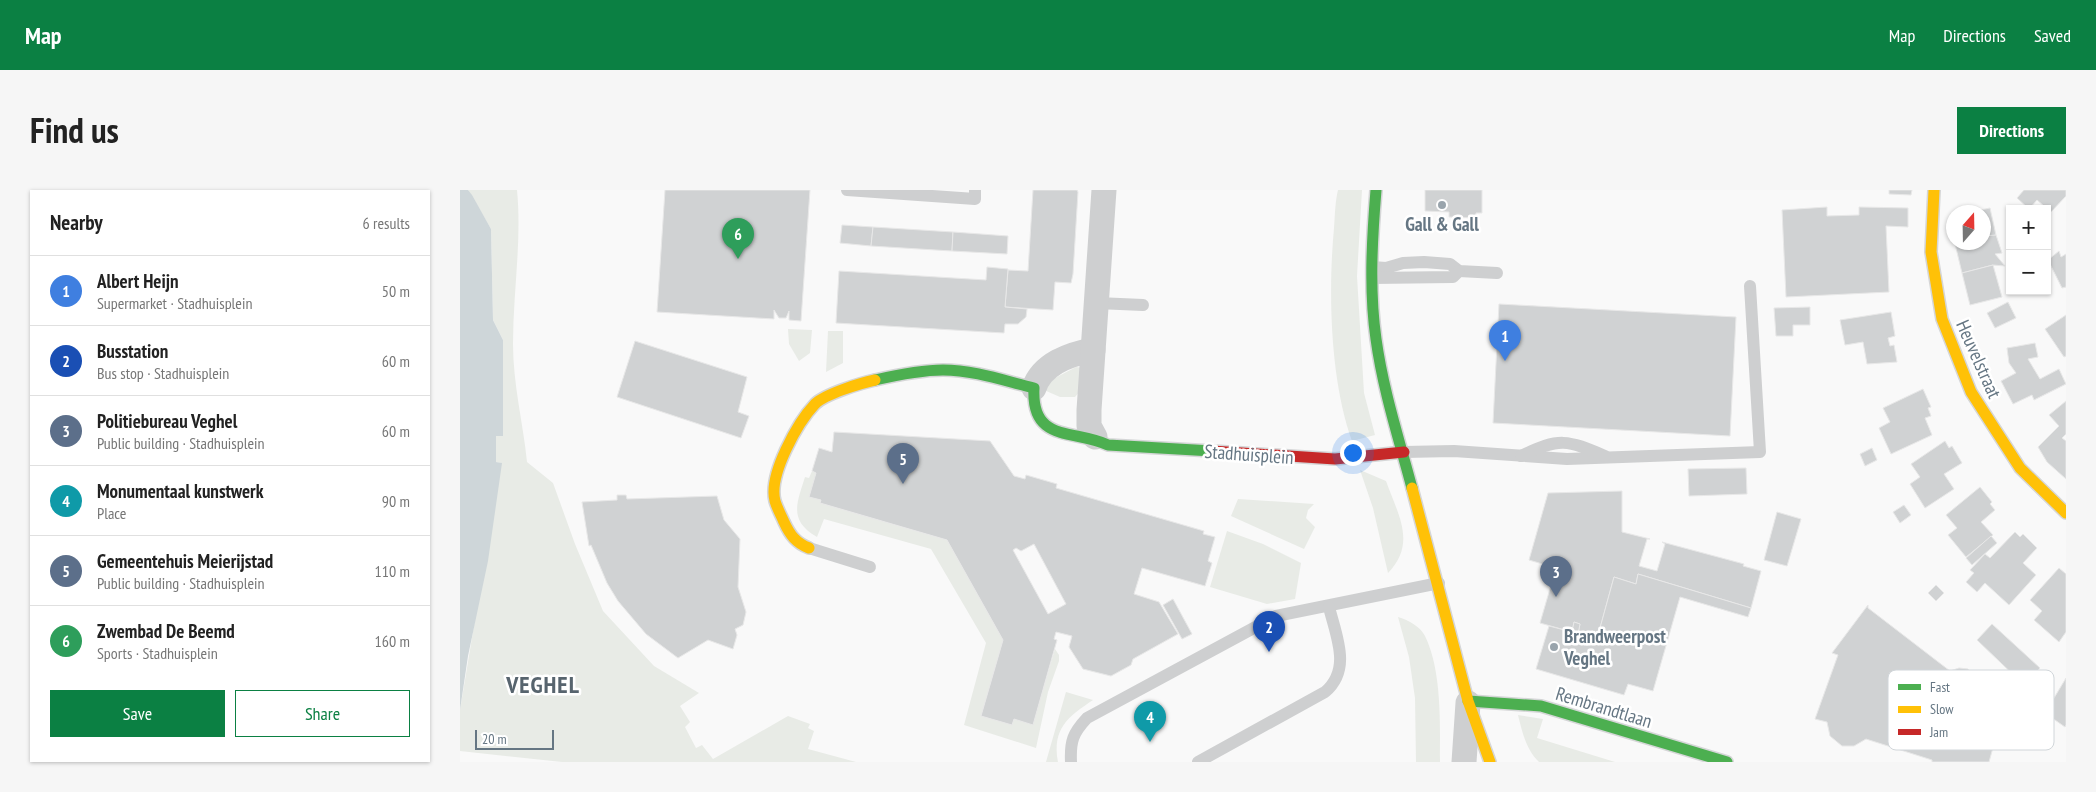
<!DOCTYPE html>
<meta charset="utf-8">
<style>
:root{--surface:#fff;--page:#f6f6f6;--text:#222;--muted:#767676;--line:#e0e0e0;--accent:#0b8043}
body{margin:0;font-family:"PT Sans Narrow",sans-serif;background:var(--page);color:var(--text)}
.controls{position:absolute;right:15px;top:15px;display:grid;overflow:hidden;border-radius:0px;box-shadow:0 1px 4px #0004}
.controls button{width:45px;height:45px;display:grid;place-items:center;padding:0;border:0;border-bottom:1px solid var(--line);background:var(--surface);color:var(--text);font:25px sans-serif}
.compass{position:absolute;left:1486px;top:15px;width:45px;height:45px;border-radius:50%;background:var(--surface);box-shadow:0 1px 4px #0004;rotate:20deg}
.scale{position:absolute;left:15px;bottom:12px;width:79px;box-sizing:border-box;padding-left:5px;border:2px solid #657683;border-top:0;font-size:14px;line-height:18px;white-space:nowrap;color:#657683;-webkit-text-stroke:4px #fff;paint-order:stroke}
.you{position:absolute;left:892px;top:262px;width:18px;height:18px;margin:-12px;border:4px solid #fff;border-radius:50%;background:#1a73e8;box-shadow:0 0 0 8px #1a73e833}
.badge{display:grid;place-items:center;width:32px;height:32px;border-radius:50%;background:var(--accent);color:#fff;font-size:16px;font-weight:700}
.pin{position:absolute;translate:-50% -41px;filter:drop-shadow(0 1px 2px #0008)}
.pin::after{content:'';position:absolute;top:26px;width:18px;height:15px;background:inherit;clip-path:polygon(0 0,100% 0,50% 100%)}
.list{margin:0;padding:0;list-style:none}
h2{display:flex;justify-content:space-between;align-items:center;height:65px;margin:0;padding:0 20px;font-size:21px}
h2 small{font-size:16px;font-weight:400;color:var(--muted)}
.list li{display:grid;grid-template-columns:32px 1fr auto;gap:15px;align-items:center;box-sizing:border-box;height:70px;padding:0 20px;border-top:1px solid var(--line)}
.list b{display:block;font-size:19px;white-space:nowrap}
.list p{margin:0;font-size:16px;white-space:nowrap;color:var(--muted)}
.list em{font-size:16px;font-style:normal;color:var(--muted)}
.actions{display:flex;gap:10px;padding:15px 20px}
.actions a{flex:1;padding:11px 0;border:1px solid var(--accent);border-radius:0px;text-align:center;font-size:18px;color:var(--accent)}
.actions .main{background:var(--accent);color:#fff}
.map{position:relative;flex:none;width:1606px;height:572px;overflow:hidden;border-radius:0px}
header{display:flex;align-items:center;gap:30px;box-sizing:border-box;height:70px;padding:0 25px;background:var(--accent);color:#fff}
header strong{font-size:24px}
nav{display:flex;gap:28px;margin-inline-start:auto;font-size:18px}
.intro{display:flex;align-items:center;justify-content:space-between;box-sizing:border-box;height:120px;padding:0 30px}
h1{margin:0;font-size:35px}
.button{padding:12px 22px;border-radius:0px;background:var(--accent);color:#fff;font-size:18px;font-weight:700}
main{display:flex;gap:30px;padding:0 30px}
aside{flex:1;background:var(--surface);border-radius:0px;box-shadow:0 1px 4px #0004}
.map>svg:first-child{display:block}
.green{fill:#e8ebe6}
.water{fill:#ced6d9}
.building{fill:#d0d2d3;stroke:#e8e8e8;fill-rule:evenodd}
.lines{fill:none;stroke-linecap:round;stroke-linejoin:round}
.fast-casing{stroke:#d5d6d7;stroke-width:14}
.slow-casing{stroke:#d5d6d7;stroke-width:14}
.jam-casing{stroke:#d5d6d7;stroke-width:14}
.lane{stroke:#cecfd0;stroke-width:12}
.street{stroke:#cecfd0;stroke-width:25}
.fast{stroke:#4caf50;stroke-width:11}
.slow{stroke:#ffc107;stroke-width:11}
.jam{stroke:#c62828;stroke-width:11}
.poi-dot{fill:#99a4ac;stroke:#fff;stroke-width:2}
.labels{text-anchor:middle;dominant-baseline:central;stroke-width:5;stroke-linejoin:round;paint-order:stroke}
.poi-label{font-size:19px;font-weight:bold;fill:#657683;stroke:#fff}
.street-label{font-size:19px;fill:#657683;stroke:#fff}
.district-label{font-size:24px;font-weight:bold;letter-spacing:1px;fill:#57646e;stroke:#fff}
.key{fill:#fff;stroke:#d1d6da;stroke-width:1}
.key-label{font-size:14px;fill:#657683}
</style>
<header>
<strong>Map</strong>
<nav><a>Map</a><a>Directions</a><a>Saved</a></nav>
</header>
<div class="intro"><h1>Find us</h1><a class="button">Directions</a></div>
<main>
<aside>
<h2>Nearby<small>6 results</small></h2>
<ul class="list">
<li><span class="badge" style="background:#3f7fe0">1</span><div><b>Albert Heijn</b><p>Supermarket · Stadhuisplein</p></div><em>50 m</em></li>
<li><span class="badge" style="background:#1a4fb4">2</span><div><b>Busstation</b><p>Bus stop · Stadhuisplein</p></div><em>60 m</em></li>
<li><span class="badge" style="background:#5c6f8a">3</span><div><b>Politiebureau Veghel</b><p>Public building · Stadhuisplein</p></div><em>60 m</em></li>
<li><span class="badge" style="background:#0f9aa8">4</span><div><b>Monumentaal kunstwerk</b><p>Place</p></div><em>90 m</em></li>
<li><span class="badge" style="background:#5c6f8a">5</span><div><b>Gemeentehuis Meierijstad</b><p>Public building · Stadhuisplein</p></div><em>110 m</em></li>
<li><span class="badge" style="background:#2e9e5b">6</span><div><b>Zwembad De Beemd</b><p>Sports · Stadhuisplein</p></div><em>160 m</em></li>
</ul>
<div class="actions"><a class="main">Save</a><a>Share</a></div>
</aside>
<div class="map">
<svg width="1606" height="572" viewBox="0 0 1606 572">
<rect width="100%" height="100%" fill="#f9f9f9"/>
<g class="green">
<path d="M8 0H57C62 51 53 102 53 154 53 194 63 233 67 272L93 293 115 354 143 421 194 476 239 503 220 516 230 532 225 537 236 558 242 555 253 569 328 526 350 534 348 538 354 541 348 559 396 572H102L0 561V520L41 273 36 272V246L43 245V150L33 130 31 39Z"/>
<path d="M878 0H902L897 86 904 203 915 245 892 251C870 190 868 102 874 38 875 26 875 12 878 0Z"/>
<path d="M328 139 352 140 350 163 339 171 329 154Z"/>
<path d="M368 141H383V173L366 182Z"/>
<path d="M616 177 624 178 621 200 615 207H600L584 200 595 188Z"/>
<path d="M900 280 926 291C938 325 957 353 928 383L913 318Z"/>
<path d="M352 281 356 283 350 307 361 310 360 313 487 350 543 450 521 526 552 535 554 529 573 534 595 459 599 465V471L588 502 576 558 504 535 526 453 471 359 364 329 357 347C328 330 337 313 345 287L349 288Z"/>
<path d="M778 309 854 314 848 320 846 328 855 337 844 359 771 326Z"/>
<path d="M767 341 803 354 841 373 835 409 807 414 750 397Z"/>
<path d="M938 427C948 430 960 436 965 446 982 481 980 534 980 572H956L955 508 949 467Z"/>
<path d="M606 502 633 510C608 527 592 538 598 572H586Z"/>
<path d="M1058 525 1083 529 1077 548 1155 572H1079C1066 560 1062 541 1058 525Z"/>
</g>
<path class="water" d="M0 0H8L12 5 31 39 33 130 43 150V246H36V272L42 273 28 371 8 466 0 520Z"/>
<g class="building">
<path d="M205 0H350L341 131 329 130V121L326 128H319L314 120V129L197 122Z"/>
<path d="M573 0H617L618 2 613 84 611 93 595 92 593 120 545 117 548 80 568 81Z"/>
<path d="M965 0H1022V23H1016V28L989 27V22L965 21Z"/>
<path d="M1429 0H1452L1451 5 1429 4Z"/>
<path d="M1564 0H1606V6L1591 22 1577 10 1569 19 1557 8Z"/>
<path d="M1367 17V26L1399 25V17L1448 18V37L1426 36 1429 102 1326 107 1322 20Z"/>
<path d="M1530 18 1536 45 1526 47 1524 46V22H1511Z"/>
<path d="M382 35 413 37 411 56 380 53Z"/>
<path d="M413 37 493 42 492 61 411 56Z"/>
<path d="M493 42 548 46 547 64 492 61Z"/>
<path d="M1536 45 1542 63 1535 64 1545 76 1533 75 1502 83 1495 54 1524 52V46Z"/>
<path d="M1599 61 1601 67 1606 64V97L1602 98 1588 70Z"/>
<path d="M1533 75 1542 107 1510 115 1502 83Z"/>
<path d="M527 77 548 79 545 117 567 119 566 127 558 134H545L544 143 376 133 379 81 526 90Z"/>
<path d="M1548 112 1556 128 1535 138 1527 123Z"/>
<path d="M1039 114 1276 127 1270 246 1033 233Z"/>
<path d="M1350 117V135H1333V146H1316L1314 118Z"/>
<path d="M1431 122 1435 146 1428 148 1430 156 1434 155 1437 172 1407 174 1403 152 1385 155 1380 130Z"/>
<path d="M1606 125V166L1604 167 1585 139Z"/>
<path d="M175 151 287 187 278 222 289 226 281 248 157 207Z"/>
<path d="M1575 153 1578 167 1568 169 1580 189 1599 179 1606 194 1574 210 1572 205 1553 214 1541 191 1556 183 1549 173 1547 158Z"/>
<path d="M1463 199 1471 217 1468 218 1471 226 1465 228 1472 245 1431 264 1419 238 1430 232 1423 218Z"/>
<path d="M1606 211V244L1602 248 1606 251V289L1587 272 1578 257 1599 236 1589 225Z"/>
<path d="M374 242 530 251 554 286 565 289 566 285 597 294 596 298 744 341 743 344 755 347 748 371 752 373 745 396 682 378 674 404 699 412 718 444 673 469 671 475 651 486 623 479 609 457 612 446 596 442 594 449 597 450 573 535 554 529 552 535 521 526 543 450 487 350 360 313 361 310 349 307 356 283 352 281 359 258 372 262ZM574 354 606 414 588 424 553 360 556 358 561 361Z"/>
<path d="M1485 251 1489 258 1492 256 1502 273 1484 284 1494 299 1465 318 1450 294 1460 287 1451 274Z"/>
<path d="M1412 258 1417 270 1405 276 1400 264Z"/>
<path d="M1286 278 1287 304 1229 306 1228 279Z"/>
<path d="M1520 297 1532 312 1530 314 1535 320 1521 332 1533 345 1506 367 1488 345 1497 338 1486 325Z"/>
<path d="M1162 301V342L1190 349H1187L1179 376 1197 381 1205 354 1202 352 1284 374 1283 376 1301 381 1291 418 1178 384 1176 394 1154 387 1137 449 1118 444 1120 434 1114 432 1112 442 1080 433 1096 378 1069 370 1088 303Z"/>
<path d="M157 305H166L167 309 257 306 264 330 280 349 278 397 286 422 283 435 275 439 277 445 273 459 248 450 218 468 186 444 158 411 147 393 131 355 129 356 122 312 157 310Z"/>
<path d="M1444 315 1451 325 1440 333 1433 322Z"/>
<path d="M1317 322 1341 329 1327 376 1304 370Z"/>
<path d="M1555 342 1560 347 1563 344 1577 358 1563 373 1576 385 1549 415 1525 393 1517 402 1506 392 1514 383 1510 380 1525 364 1530 368Z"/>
<path d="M1531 346 1537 353 1512 375 1506 368Z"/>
<path d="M1599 378 1606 384V442L1599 452 1574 430 1582 421 1570 410Z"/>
<path d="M1178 384 1291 418 1288 427 1220 407 1193 501 1168 494 1164 505 1076 479 1089 436 1112 442 1114 432 1120 434 1118 444 1137 449 1154 387 1176 394Z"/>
<path d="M1476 395 1484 403 1476 411 1468 403Z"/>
<path d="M713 409 732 444 722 449 703 415Z"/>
<path d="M1408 415V418L1490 481 1499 478 1508 479 1514 486V500L1543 522 1529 572H1472V570L1406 549 1394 556H1382L1370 546 1367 532 1355 529 1378 465 1372 463Z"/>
<path d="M1532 434 1580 478 1564 495 1517 450Z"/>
<path d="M1606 488V535L1605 537 1585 523Z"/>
</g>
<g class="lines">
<defs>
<g id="fast">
<path d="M916 0C912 49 909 100 916 149 923 200 939 249 952 298"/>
<path d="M415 190C437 185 461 180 483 180 514 180 545 191 574 198 571 253 614 239 648 255L752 261"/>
<path d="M1008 511 1081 516 1267 572"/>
</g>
<g id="slow">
<path d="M1474 0 1471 62 1482 129 1511 202 1560 278 1606 323"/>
<path d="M952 298 1008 511 1030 572"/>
<path d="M349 358C336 353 330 345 324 332 321 325 317 318 315 311 308 285 338 232 355 214 365 204 401 193 415 190"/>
</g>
<path id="jam" d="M752 261 875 269 944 262"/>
</defs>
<use href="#fast" class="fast-casing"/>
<use href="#slow" class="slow-casing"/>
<use href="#jam" class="jam-casing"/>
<g class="lane">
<path d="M387 0 515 9V0"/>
<path d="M912 77 926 78 943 73 964 72 990 74 999 81 1037 83"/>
<path d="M912 88 993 87 999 81"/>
<path d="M637 113 683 115"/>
<path d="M944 262 994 261 1107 269 1300 262 1290 96"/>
<path d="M1061 266C1100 247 1107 250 1145 266"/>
<path d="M349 358 410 377"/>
<path d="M611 572C610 551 613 543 627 528L816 426 979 393"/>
<path d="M738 572 865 502C892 479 876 446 869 417"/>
</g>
<g class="street">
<path d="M574 198C582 174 610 164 633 160"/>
<path d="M635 247 629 236V220L644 0"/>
<path d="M1004 572 1008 513"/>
</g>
<use href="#fast" class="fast"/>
<use href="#slow" class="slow"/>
<use href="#jam" class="jam"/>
</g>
<g class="poi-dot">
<circle cx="982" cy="15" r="5"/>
<circle cx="1094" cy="457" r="5"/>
</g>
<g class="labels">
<g class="poi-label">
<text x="982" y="34">Gall &amp; Gall</text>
<text x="1104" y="446" text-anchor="start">Brandweerpost<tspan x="1104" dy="22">Veghel</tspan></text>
</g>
<g class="street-label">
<text transform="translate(1519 169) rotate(66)">Heuvelstraat</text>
<text transform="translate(789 264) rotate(4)">Stadhuisplein</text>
<text transform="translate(1144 517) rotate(17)">Rembrandtlaan</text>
</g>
<g class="district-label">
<text x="83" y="494">VEGHEL</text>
</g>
</g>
<rect x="1428" y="480" width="166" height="80" rx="8" class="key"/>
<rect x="1438" y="494" width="23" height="6" fill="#4caf50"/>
<rect x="1438" y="516" width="23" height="7" fill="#ffc107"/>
<rect x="1438" y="539" width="23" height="6" fill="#c62828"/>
<g class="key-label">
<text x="1470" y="502">Fast</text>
<text x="1470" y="524">Slow</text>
<text x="1470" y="547">Jam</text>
</g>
</svg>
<div class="controls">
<button>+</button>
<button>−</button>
</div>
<svg class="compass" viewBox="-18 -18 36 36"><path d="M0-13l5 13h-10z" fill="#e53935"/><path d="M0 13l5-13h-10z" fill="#767676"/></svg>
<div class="scale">20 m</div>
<div class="you"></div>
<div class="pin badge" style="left:1045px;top:171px;background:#3f7fe0">1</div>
<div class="pin badge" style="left:809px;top:462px;background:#1a4fb4">2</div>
<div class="pin badge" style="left:1096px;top:407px;background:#5c6f8a">3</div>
<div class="pin badge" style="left:690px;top:552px;background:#0f9aa8">4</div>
<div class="pin badge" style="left:443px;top:294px;background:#5c6f8a">5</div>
<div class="pin badge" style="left:278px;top:69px;background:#2e9e5b">6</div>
</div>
</main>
